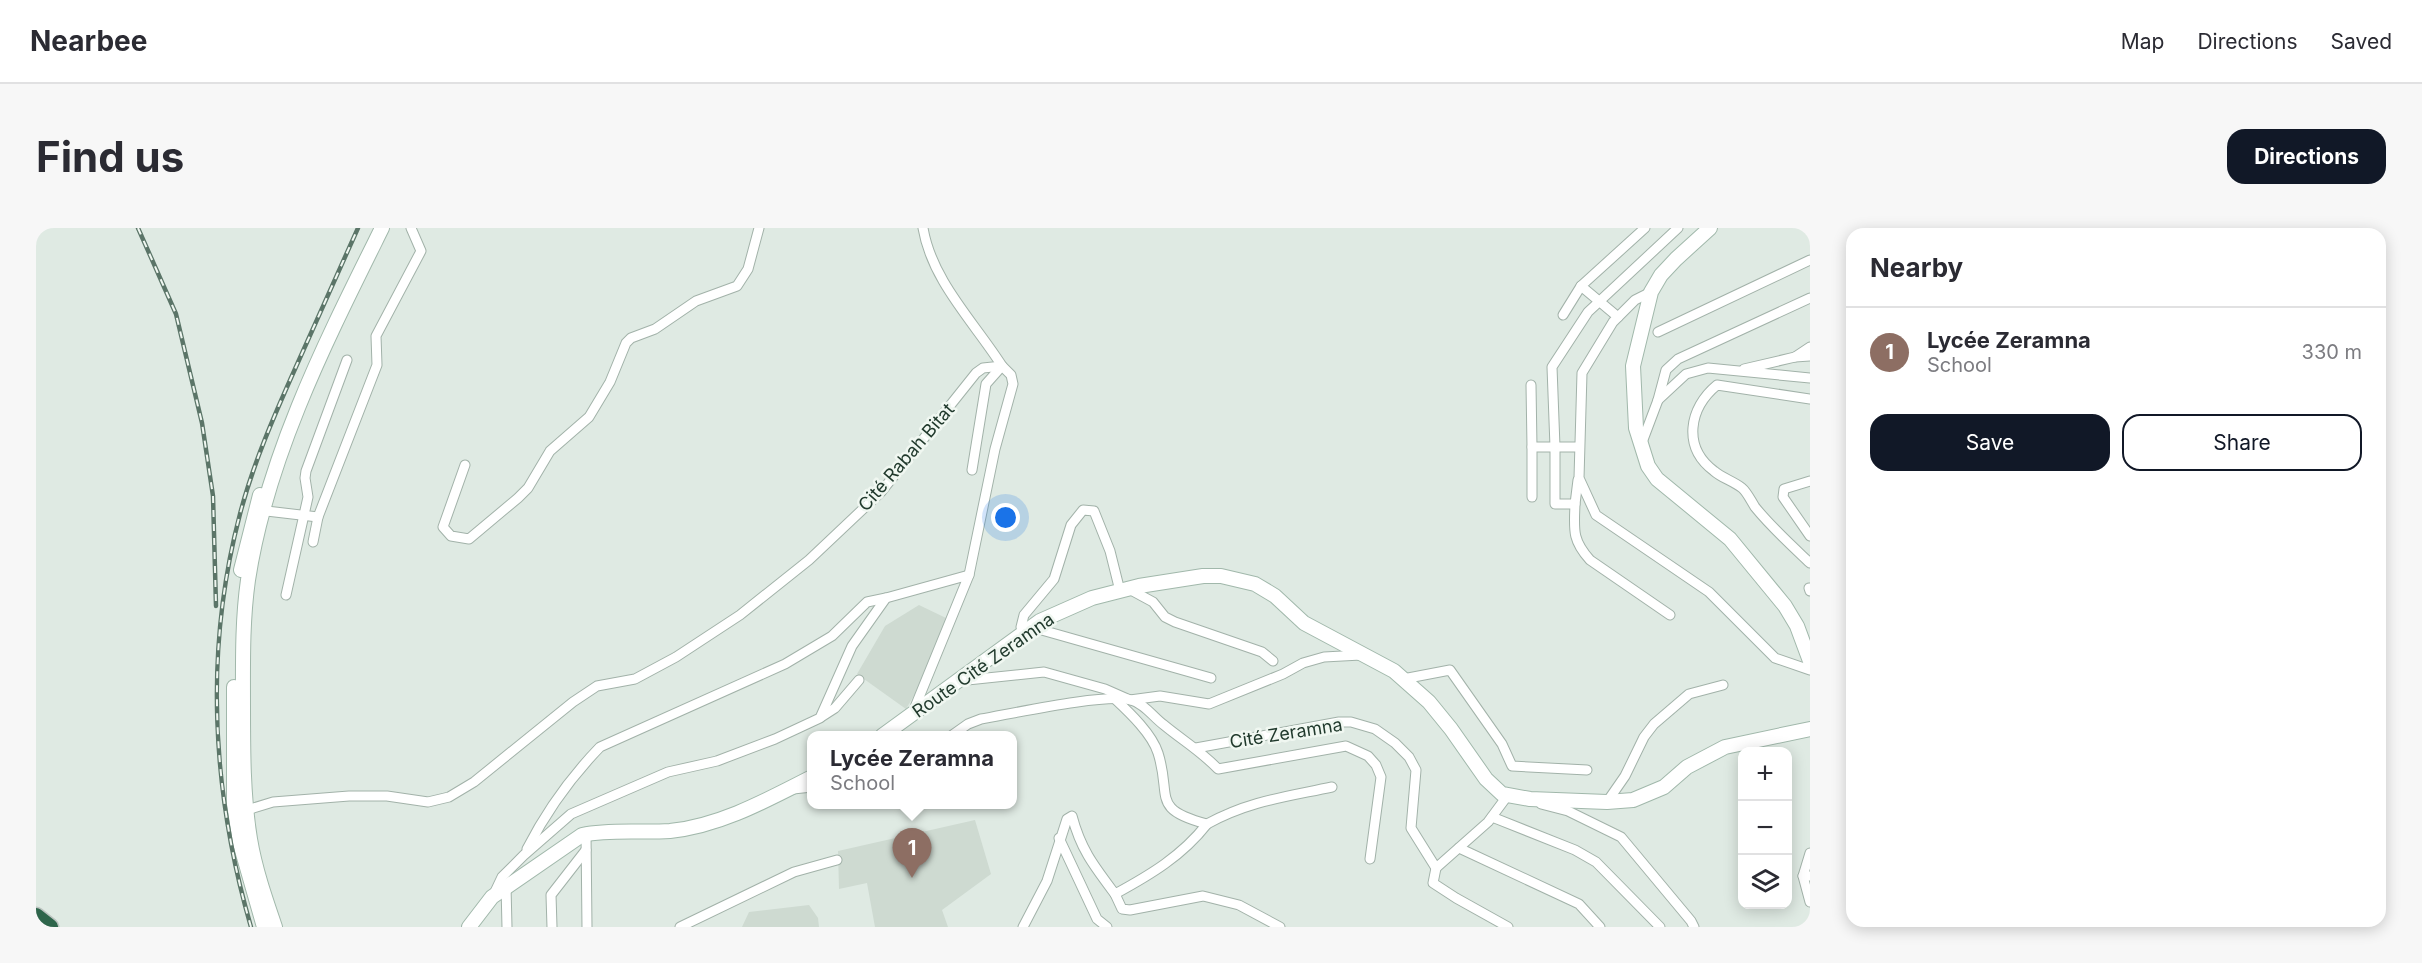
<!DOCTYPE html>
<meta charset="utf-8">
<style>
:root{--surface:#fff;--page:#f7f7f7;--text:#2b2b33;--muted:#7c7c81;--line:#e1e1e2;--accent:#111827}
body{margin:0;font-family:Inter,sans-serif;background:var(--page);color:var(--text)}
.controls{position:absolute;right:18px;bottom:18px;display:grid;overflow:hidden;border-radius:12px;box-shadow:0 3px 15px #0003}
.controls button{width:54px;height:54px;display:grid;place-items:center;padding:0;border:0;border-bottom:2px solid var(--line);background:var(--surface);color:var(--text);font:30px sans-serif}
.you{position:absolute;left:970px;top:290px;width:21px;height:21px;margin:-15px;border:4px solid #fff;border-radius:50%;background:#1a73e8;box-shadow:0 0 0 9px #1a73e833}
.badge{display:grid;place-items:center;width:39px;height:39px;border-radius:50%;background:var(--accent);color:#fff;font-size:20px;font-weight:700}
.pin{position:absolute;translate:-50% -50px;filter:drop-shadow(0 2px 3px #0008)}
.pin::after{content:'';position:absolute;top:32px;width:21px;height:18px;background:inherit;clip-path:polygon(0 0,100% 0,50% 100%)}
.popup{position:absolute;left:771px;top:503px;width:210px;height:78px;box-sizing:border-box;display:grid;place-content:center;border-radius:12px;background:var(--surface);filter:drop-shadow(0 2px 4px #0005);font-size:20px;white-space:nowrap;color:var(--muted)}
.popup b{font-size:22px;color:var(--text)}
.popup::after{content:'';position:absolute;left:50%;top:100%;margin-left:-12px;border:12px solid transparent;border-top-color:var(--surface)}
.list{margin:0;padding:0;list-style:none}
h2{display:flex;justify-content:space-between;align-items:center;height:78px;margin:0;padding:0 24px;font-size:26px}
h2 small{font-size:20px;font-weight:400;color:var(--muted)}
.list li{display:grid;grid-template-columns:39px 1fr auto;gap:18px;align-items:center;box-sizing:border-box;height:90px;padding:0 24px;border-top:2px solid var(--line)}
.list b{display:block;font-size:22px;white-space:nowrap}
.list p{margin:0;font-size:20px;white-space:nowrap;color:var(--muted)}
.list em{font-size:20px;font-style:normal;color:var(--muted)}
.actions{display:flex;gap:12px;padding:18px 24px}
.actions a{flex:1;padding:14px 0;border:2px solid var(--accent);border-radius:18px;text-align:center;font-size:21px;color:var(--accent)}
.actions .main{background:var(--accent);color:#fff}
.icon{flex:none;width:33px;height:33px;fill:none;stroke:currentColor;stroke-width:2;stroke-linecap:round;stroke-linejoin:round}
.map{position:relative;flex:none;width:1774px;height:699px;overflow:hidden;border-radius:18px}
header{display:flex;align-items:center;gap:36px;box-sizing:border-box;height:84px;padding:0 30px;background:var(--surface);border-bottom:2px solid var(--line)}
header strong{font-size:28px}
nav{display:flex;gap:33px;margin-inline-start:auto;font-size:21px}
.intro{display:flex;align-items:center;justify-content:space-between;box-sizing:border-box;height:144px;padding:0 36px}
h1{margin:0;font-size:42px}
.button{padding:15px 27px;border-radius:18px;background:var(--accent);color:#fff;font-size:21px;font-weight:700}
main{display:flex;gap:36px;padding:0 36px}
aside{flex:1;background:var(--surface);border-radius:18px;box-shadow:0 3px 15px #0003}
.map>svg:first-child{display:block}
.built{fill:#cedad1}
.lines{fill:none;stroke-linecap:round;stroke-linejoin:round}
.street-casing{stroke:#a2b2a9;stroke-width:11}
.secondary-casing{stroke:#a1b8ab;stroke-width:16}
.highway-casing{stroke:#bcc4c0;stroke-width:19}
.street{stroke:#fff;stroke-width:9}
.secondary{stroke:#fff;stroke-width:14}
.highway{stroke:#2e654b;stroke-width:16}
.rail-casing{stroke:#5b7568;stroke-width:4.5}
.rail{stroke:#f0f7f1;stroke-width:2;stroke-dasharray:7;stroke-linecap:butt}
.labels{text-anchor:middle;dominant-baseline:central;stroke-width:5;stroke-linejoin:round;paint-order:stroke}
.street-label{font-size:18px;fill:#213a2d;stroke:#f0f7f1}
</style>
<header>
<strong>Nearbee</strong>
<nav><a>Map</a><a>Directions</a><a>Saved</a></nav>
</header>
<div class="intro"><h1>Find us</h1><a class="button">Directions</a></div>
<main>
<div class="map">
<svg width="1774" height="699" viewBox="0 0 1774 699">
<rect width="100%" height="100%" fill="#dfeae3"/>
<g class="built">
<path d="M883 377 910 390 883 459 870 481 821 446 849 398Z"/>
<path d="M939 592 955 646 906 682 912 699H839L831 655 803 661 802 623Z"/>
<path d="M773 677 782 690 783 699H706L713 684Z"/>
</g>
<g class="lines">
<defs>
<g id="street">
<path d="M887 0C896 53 938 94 966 138L950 156 936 242"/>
<path d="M1615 64 1599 72 1577 94 1546 145 1543 250 1560 287 1673 364 1739 430 1774 442"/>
<path d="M1527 87 1545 58"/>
<path d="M1582 89 1545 58 1609 0"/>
<path d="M1622 104 1774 32"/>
<path d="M1759 129 1774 119"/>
<path d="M1708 141 1759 129 1774 128"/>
<path d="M1495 157 1496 219H1519V276H1539L1542 252"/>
<path d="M1774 171 1681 157C1653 180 1646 219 1678 243 1686 250 1697 253 1706 260 1711 264 1715 273 1719 279 1735 299 1755 317 1774 335"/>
<path d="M1622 172 1630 142 1642 131 1774 70"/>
<path d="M1605 217 1622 172 1650 146 1672 140 1774 150"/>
<path d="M1543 219H1519L1516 139 1552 84 1642 0"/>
<path d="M429 237 407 299 415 308 433 311 482 270 492 260 514 223 553 189 574 154 590 115 595 110 619 101 660 73 701 58 712 41 723 0"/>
<path d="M1774 253 1748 261 1747 269 1774 308"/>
<path d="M1496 269V219"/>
<path d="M1539 276C1538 302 1536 312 1554 332L1634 387"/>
<path d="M222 282 282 289 341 137 340 108 385 23 375 0"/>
<path d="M277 314 282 289"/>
<path d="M1773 360 1774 363"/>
<path d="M1093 361 1117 374 1129 389 1139 394 1226 424 1237 433"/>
<path d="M250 367 272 269 269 250 270 243 311 132"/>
<path d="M995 399 1175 450"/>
<path d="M988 405 985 399 988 387 1018 351 1035 297 1047 282 1058 283 1074 323 1084 363"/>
<path d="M1367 451 1414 442 1466 516 1476 538 1551 542"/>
<path d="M922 453 1008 444 1069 461 1094 472 1124 468 1173 476 1247 446 1267 435 1288 429 1325 427"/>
<path d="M1079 471C1094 485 1116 506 1122 525 1136 569 1114 581 1171 596 1213 573 1249 569 1296 559"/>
<path d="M785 489 799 480 823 452"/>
<path d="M915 508 932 496 945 491C975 486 1069 465 1095 472 1109 476 1117 489 1128 497 1146 512 1165 523 1182 541L1310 518 1332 528 1340 537 1345 549 1334 631"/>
<path d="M1160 520 1303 494H1315L1339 501 1359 515 1373 529 1380 542 1375 600 1400 640 1452 594 1472 567 1477 568"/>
<path d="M757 561 776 559"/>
<path d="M1571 574 1589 548 1608 509 1618 496 1653 466 1687 457"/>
<path d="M1505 576 1532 583 1585 609 1655 693 1658 699"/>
<path d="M211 582 237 574 313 568H351L392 574 413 569 438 554 537 474 561 458 599 451 640 429 704 387 773 332 845 264 940 145 947 140 966 138 975 147 977 156 959 221 933 347"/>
<path d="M1456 589 1539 622 1560 634 1624 699"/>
<path d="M550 606 551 699"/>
<path d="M1023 610 1061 691 1071 699"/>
<path d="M1423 620 1543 676 1564 699"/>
<path d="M491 621C510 584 535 549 564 519L749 436 796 408 831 374 850 370"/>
<path d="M1774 625 1767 648H1774"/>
<path d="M1400 640 1397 655 1420 670 1472 699"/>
<path d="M1767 648 1774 674"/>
<path d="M470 658 471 699"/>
<path d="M1079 666 1086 681 1094 682 1167 668 1203 677 1244 699"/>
<path d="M457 668 466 649 488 627 535 586 632 544 681 533 739 511 784 490 816 418 850 370 933 347 877 484"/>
<path d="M516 699 515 667 550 622"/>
<path d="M644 699 758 644 801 632"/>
<path d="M987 699 1011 653 1031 591 1036 588C1045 622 1058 638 1079 666 1114 647 1146 628 1171 596"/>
</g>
<g id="secondary">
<path d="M1674 0 1640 31 1625 47 1615 64 1597 138 1600 200 1612 238 1621 251 1694 311 1749 378 1761 398 1774 433"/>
<path d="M205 342 224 267"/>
<path d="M198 459V576L204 615 228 699"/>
<path d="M846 508 1004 393 1056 370 1103 358 1167 348H1185L1219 356 1239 368 1268 395 1358 443 1393 474 1415 501 1450 551 1466 566 1494 571 1571 574 1597 572 1628 559 1651 539 1689 519 1774 501"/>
<path d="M239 699C229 670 219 641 214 611 207 568 207 523 207 479 207 437 206 394 212 352 231 228 291 111 346 0"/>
<path d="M433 699 456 669 546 607C575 601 604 605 634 603 684 598 731 572 776 549"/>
</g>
<path id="highway" d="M0 688 14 699"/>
</defs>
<use href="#street" class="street-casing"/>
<use href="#secondary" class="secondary-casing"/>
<use href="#highway" class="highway-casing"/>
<use href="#street" class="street"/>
<use href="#secondary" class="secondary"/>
<use href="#highway" class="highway"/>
<defs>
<g id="rail">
<path d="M102 0 140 86 166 195 177 268 180 378"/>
<path d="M215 699C176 564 168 423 204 286 217 236 238 188 259 141 280 94 301 47 322 0"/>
</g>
</defs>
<use href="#rail" class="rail-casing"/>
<use href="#rail" class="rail"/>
</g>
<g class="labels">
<g class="street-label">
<text transform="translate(870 229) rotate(-49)">Cité Rabah Bitat</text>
<text transform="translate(947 437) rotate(-35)">Route Cité Zeramna</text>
<text transform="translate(1250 505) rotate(-9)">Cité Zeramna</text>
</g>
</g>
</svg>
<div class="controls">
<button>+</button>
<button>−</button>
<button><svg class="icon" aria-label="layers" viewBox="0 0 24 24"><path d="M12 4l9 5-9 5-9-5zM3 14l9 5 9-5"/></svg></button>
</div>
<div class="you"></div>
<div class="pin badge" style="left:876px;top:650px;background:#8d6e63">1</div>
<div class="popup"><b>Lycée Zeramna</b>School</div>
</div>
<aside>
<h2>Nearby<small></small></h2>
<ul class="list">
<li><span class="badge" style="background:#8d6e63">1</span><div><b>Lycée Zeramna</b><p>School</p></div><em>330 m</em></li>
</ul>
<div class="actions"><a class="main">Save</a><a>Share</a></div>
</aside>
</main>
